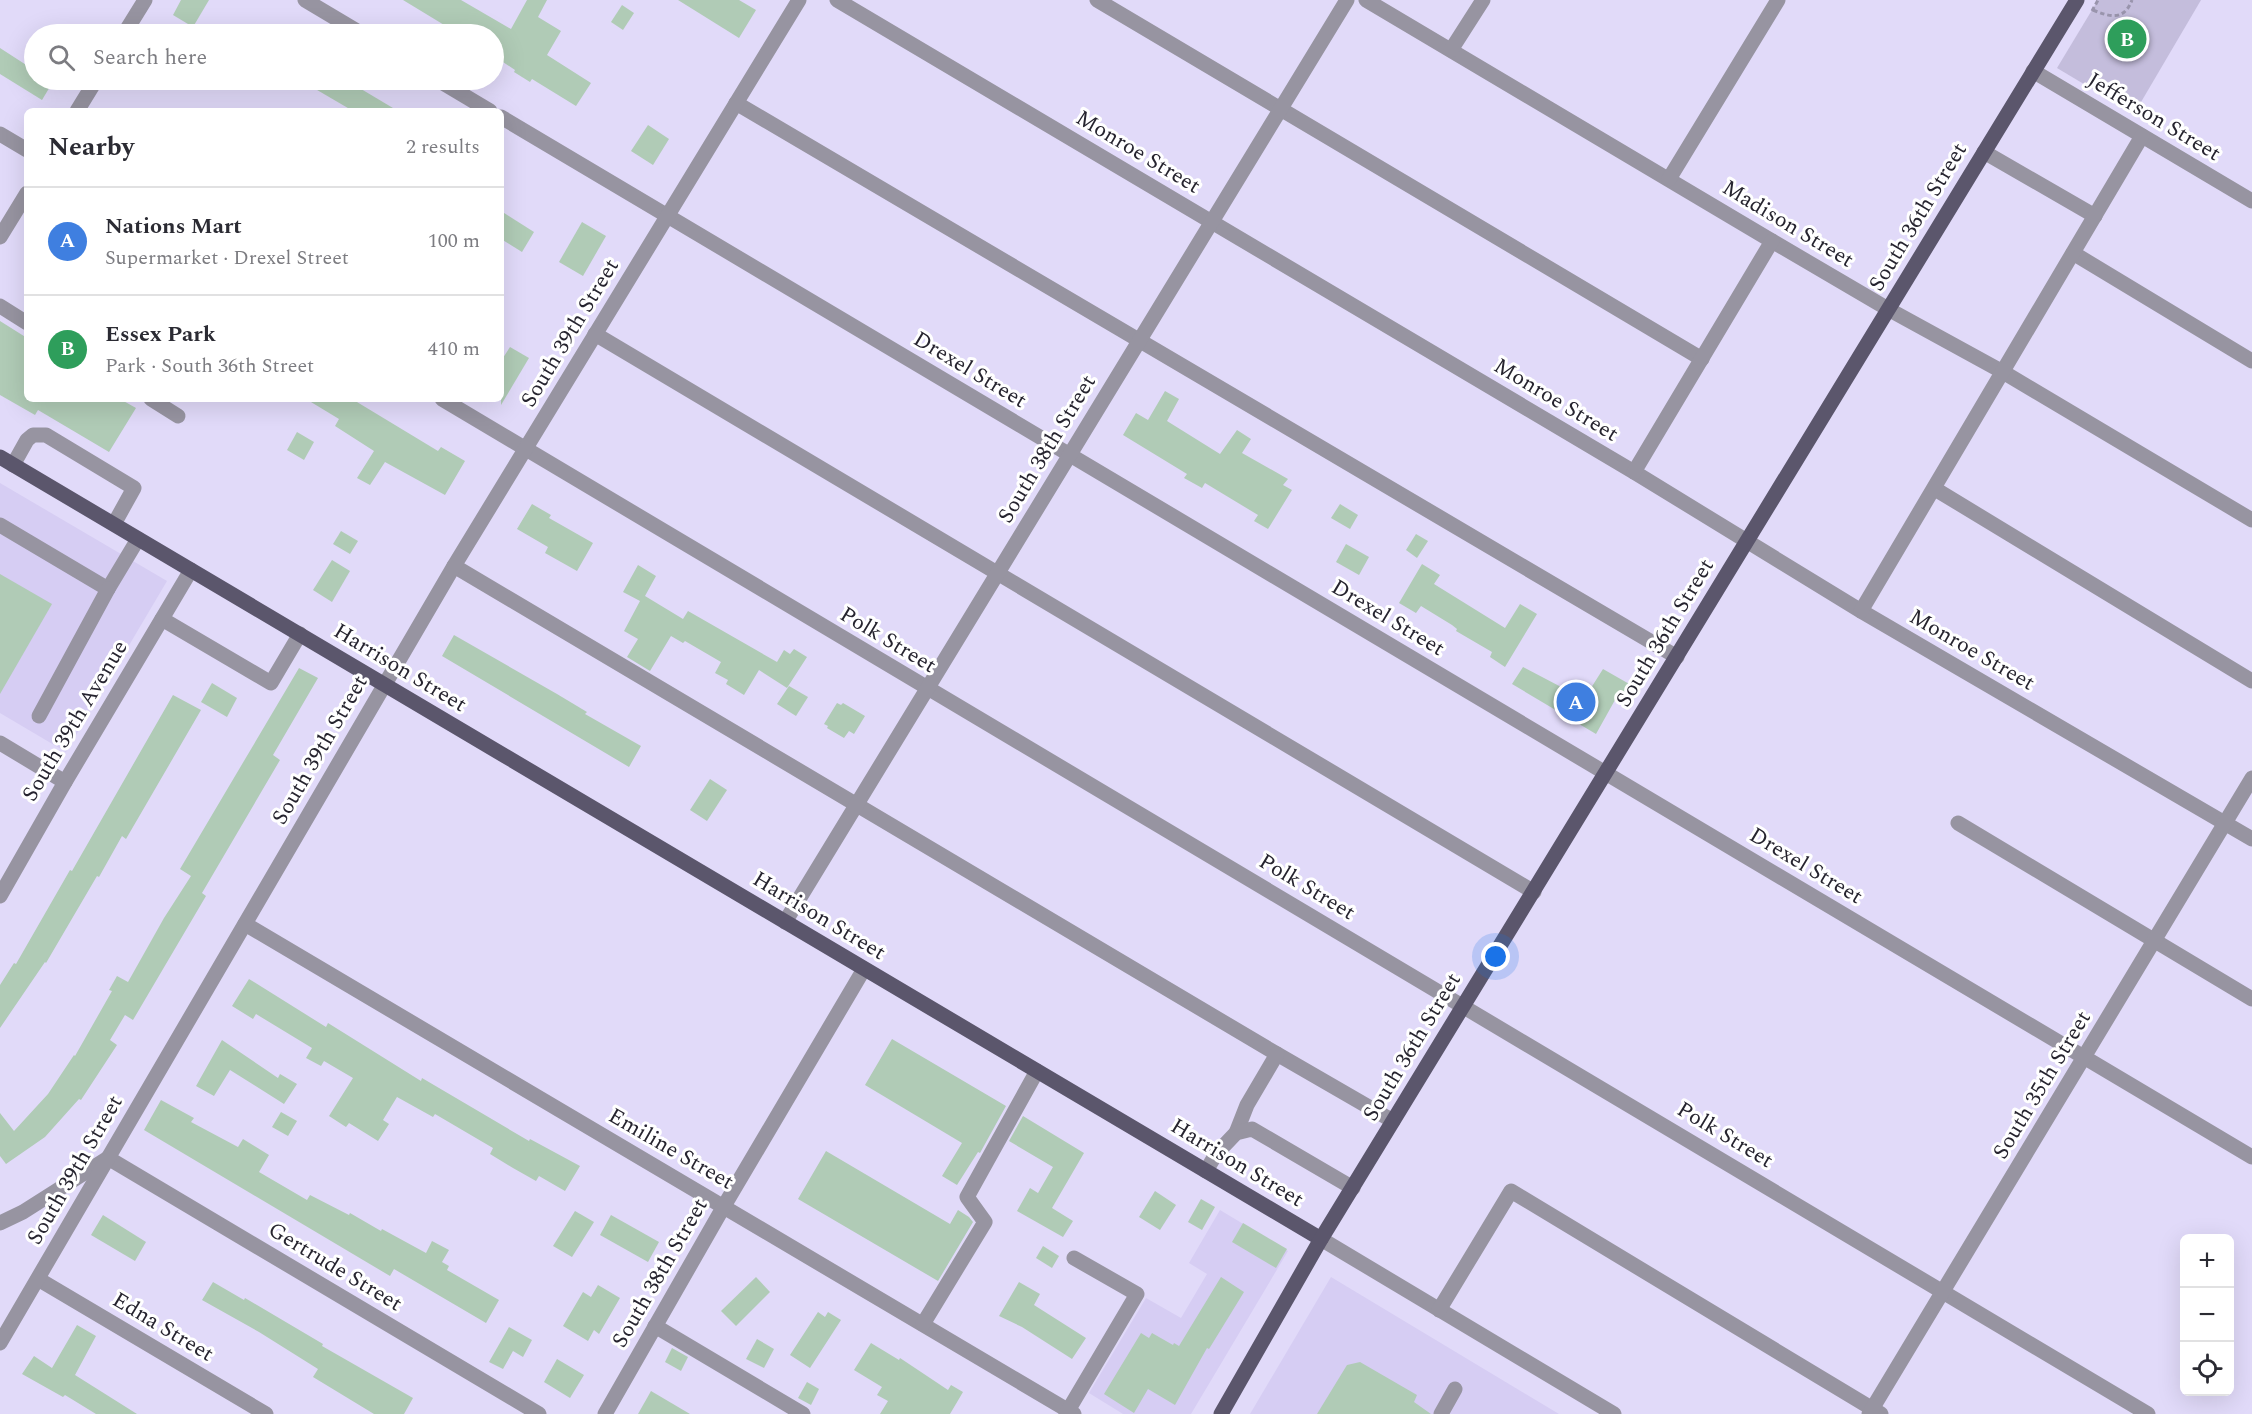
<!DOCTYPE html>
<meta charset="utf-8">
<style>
:root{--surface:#fff;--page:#f7f7f7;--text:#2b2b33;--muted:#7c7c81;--line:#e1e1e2;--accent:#b45309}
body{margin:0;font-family:Spectral,serif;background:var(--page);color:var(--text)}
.controls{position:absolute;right:18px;bottom:18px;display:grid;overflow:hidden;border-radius:9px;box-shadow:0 6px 24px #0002}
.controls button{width:54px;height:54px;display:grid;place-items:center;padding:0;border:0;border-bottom:2px solid var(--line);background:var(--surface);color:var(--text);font:30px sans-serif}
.you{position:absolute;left:1496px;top:957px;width:21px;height:21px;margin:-15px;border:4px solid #fff;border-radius:50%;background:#1a73e8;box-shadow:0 0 0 9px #1a73e833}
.badge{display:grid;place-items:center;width:39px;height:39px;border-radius:50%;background:var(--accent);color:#fff;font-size:20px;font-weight:700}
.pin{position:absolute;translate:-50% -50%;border:3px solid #fff;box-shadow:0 2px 6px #0006}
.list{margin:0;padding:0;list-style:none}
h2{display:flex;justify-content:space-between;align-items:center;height:78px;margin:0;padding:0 24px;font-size:26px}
h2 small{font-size:20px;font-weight:400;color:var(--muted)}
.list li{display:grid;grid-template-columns:39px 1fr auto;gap:18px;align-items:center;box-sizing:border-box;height:108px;padding:0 24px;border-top:2px solid var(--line)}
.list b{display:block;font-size:22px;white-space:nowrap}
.list p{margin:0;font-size:20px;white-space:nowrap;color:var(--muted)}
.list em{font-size:20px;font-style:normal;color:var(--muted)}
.icon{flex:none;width:33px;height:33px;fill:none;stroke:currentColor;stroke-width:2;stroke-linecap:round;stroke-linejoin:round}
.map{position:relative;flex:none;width:2252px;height:1414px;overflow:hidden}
.search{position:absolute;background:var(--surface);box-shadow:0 6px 24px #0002;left:24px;top:24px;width:480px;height:66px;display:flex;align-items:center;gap:15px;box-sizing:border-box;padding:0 21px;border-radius:33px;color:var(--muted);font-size:22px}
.panel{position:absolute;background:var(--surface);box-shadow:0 6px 24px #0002;left:24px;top:108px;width:480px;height:294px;border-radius:9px}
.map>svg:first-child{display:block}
.built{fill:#d6cdf3}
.green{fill:#c4bddc}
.building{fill:#b0cbb6}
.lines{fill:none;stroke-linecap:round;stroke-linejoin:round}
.path{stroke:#9994ac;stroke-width:3;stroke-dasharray:4.5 3;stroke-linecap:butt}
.minor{stroke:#9794a1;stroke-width:15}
.major{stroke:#5b566c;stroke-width:15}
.labels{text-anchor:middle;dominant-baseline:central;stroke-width:6;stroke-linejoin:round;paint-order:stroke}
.street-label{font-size:22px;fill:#26242f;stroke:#fff}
</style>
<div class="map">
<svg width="2252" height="1414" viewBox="0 0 2252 1414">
<rect width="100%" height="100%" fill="#e1daf9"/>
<g class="built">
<path d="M0 483 167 581 66 752 0 713Z"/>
<path d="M1220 1210 1288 1251 1191 1414H1123L1089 1393 1146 1298 1181 1318 1207 1274 1189 1263Z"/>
<path d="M1331 1277 1559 1414H1250Z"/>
</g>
<path class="green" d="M2098 0H2201L2134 114 2057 68Z"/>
<g class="building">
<path d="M181 0H209L193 27 173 15Z"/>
<path d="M403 0H461L511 29 527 0H547L538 17 561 31 547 55 591 83 576 106 532 79 530 82 514 72 515 70 494 56V34H459Z"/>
<path d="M678 0H739L756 10 739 38Z"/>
<path d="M622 5 634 13 623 30 611 22Z"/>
<path d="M0 48 34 70V80H54L42 100 0 74Z"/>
<path d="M300 80H346L398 111H353Z"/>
<path d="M648 125 669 139 653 165 631 151Z"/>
<path d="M501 211 534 232 522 252 501 239Z"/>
<path d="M582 222 606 236 583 276 559 262Z"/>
<path d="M0 321 27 338V399H120L136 408 109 452 38 410 35 415 0 395Z"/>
<path d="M510 347 529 358 501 405V361Z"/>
<path d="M1165 391 1179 399 1167 421 1220 454 1237 430 1251 439 1242 453 1288 479 1283 485 1292 490 1268 529 1254 521 1258 515 1205 483 1202 488 1184 478 1187 474 1123 435 1136 413 1148 420Z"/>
<path d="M306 399H352L438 451 441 447 465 461 445 495 385 462 370 485 357 478 374 451 335 426 339 419Z"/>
<path d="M297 432 314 442 304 460 287 450Z"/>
<path d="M532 504 551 515 549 518 593 543 577 571 545 553 548 547 517 529Z"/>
<path d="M1340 504 1358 515 1350 529 1331 518Z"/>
<path d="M341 531 358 541 350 554 333 544Z"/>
<path d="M1416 534 1428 541 1417 558 1406 550Z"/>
<path d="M1346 544 1369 557 1359 575 1336 562Z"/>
<path d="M332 560 350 571 332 602 313 590Z"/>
<path d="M1422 564 1440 575 1434 584 1505 628 1520 604 1537 614 1505 667 1490 657 1492 652 1456 631 1457 629 1452 625 1421 606 1416 613 1399 603Z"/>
<path d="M638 565 656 576 645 596 683 619 688 611 777 662 784 650 790 654 794 649 807 657 787 688 759 670 744 695 726 684 728 680 715 673 721 662 685 641 683 643 671 636 650 671 627 657 638 639 624 631 640 601 623 592Z"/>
<path d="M0 574 52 604 0 694Z"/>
<path d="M454 635 557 694 587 712 585 714 641 746 629 767 442 656Z"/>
<path d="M1523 667 1584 699 1603 669 1631 685 1621 703 1615 700 1596 734 1512 684Z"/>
<path d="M299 668 318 678 273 755 280 760 202 893 206 896 133 1020 125 1015 110 1040 117 1045 81 1100 79 1099 45 1137 6 1164 0 1156V1113L14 1131 48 1094 74 1055 75 1056 112 991 109 990 117 976 128 982 164 918 191 876 180 869Z"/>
<path d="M212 683 237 698 227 717 201 702Z"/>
<path d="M789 686 808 697 796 716 777 704Z"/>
<path d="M173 695 201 710 126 839 122 836 99 877 97 876 46 963 45 962 0 1028V985L14 963 16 964 70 870 72 871Z"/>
<path d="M837 703 841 705 843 703 865 716 854 734 849 731 844 738 827 728 828 726 824 724Z"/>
<path d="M710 779 727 790 707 821 690 810Z"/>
<path d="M249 979 326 1027 328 1023 421 1081 422 1078 529 1141 530 1139 580 1166 565 1191 539 1176 536 1181 513 1168 490 1154 493 1148 481 1141 435 1114 433 1117 397 1097 383 1120 389 1124 378 1141 349 1123 346 1127 329 1116 353 1078 324 1061 321 1066 306 1058 312 1048 256 1014 253 1019 232 1006Z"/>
<path d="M892 1039 1006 1106 980 1153 978 1152 957 1185 942 1176 962 1143 865 1085Z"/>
<path d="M222 1040 278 1078 280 1074 297 1084 284 1104 230 1070 214 1096 196 1086Z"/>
<path d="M161 1100 194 1118 191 1122 238 1147 243 1139 269 1155 259 1172 307 1200 310 1195 349 1215 350 1213 381 1231 382 1229 426 1253 432 1241 449 1250 442 1262 449 1266 447 1270 499 1300 486 1323 394 1269 390 1276 144 1130Z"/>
<path d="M281 1112 297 1121 288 1136 272 1127Z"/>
<path d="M1023 1116 1084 1153 1052 1208 1073 1221 1063 1237 1017 1211 1030 1188 1038 1193 1053 1167 1009 1141Z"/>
<path d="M826 1151 950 1224 958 1210 969 1217 973 1222 938 1281 798 1199Z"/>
<path d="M1155 1191 1176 1205 1160 1230 1139 1217Z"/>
<path d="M1201 1199 1215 1207 1202 1230 1188 1222Z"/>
<path d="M575 1211 594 1222 572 1257 553 1246Z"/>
<path d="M103 1215 146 1242 135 1261 91 1235Z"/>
<path d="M611 1215 659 1242 648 1262 600 1235Z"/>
<path d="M1243 1223 1287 1249 1276 1268 1232 1242Z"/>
<path d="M1043 1246 1059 1256 1052 1268 1036 1258Z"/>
<path d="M756 1277 770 1292 736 1326 721 1311Z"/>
<path d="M1221 1277 1244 1292 1209 1349 1207 1348 1175 1405 1148 1389 1134 1413 1104 1394 1141 1333 1149 1338 1152 1333 1173 1345 1174 1343 1179 1346Z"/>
<path d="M213 1282 244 1300 245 1298 323 1344 322 1346 413 1398 404 1414H374L313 1377 318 1369 259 1332 202 1300Z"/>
<path d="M1019 1282 1040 1294 1034 1305 1086 1338 1072 1359 1022 1327 999 1316Z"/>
<path d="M598 1285 620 1298 599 1334 594 1330 588 1341 563 1326 583 1292 591 1297Z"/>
<path d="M818 1312 825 1317 828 1312 841 1320 810 1368 790 1355Z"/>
<path d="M77 1325 96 1336 75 1375 137 1414H96L65 1395 63 1397 22 1374 34 1356 52 1368Z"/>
<path d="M509 1327 532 1340 523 1357 513 1351 503 1369 489 1362Z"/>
<path d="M757 1339 774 1349 764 1368 746 1359Z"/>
<path d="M871 1343 899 1360 900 1358 948 1390 951 1385 963 1392 950 1414H880L888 1401 877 1395 882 1387 854 1370Z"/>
<path d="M672 1348 688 1357 681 1371 665 1362Z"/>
<path d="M557 1359 584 1375 570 1398 544 1382Z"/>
<path d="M1360 1362 1417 1395 1414 1402 1431 1414H1317L1347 1365Z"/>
<path d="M807 1382 819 1389 811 1405 798 1398Z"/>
<path d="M651 1391 690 1414H638Z"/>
</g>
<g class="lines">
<g class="path">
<path d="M2093 10C2110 17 2124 21 2132 0"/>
<path d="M2092 11 2098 0"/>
</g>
<g class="minor">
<path d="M305 0 362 34"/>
<path d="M837 0 1634 472 1861 611 2252 839"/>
<path d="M1097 0 1702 359"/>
<path d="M1366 0 1772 241 1888 309 2003 372 2252 520"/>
<path d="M124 34 145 0"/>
<path d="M1451 50 1483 0"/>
<path d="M2033 71 2252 201"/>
<path d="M438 80 490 111"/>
<path d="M736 103 1677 657"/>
<path d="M77 111 96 80"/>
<path d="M501 117 2252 1157"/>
<path d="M0 134 27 150"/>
<path d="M1984 152 2095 216"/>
<path d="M1669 179 1778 0"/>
<path d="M0 237 27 193"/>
<path d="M2073 253 2252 361"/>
<path d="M0 306 27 323"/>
<path d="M595 334 1534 892"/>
<path d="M151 399 178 416"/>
<path d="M442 399 2148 1414"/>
<path d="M13 465 27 440 33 435H46L134 488 114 524"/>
<path d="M1634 472 1772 241"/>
<path d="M1935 489 2252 681"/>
<path d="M0 525 108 589 138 539"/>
<path d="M454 566 1277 1054 1393 1121"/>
<path d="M1861 611 2142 136"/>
<path d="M162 619 271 683 300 634"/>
<path d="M39 716 108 589"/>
<path d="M0 743 65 782"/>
<path d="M1958 823 2252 999"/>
<path d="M0 896 65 782 191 570"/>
<path d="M785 922 1347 0"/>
<path d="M245 924 1074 1414"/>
<path d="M1236 1133 1247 1105 1277 1054"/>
<path d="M1206 1171 1216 1154 1236 1133 1252 1129 1353 1188"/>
<path d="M0 1223 23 1212 108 1158 539 1414"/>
<path d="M1321 1239 1614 1414"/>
<path d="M38 1279 266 1414"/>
<path d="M1439 1310 1511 1191 1881 1414"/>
<path d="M923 1324 985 1222 967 1197 1037 1071"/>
<path d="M655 1326 803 1414"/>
<path d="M0 1343 454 566 799 0"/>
<path d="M605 1414 724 1206 864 969"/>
<path d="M1066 1414 1137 1294 1074 1258"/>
<path d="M1441 1414 1455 1389"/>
<path d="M1869 1414 2252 778"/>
</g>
<g class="major">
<path d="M0 457 1321 1239"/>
<path d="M1221 1414 1321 1239 2077 0"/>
</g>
</g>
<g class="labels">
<g class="street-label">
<text transform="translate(2154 117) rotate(31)">Jefferson Street</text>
<text transform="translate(1138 152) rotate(31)">Monroe Street</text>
<text transform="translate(1918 217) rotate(-59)">South 36th Street</text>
<text transform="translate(1788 224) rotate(31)">Madison Street</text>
<text transform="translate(570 333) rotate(-59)">South 39th Street</text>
<text transform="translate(970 370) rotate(31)">Drexel Street</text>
<text transform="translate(1556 400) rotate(31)">Monroe Street</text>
<text transform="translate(1047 449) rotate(-59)">South 38th Street</text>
<text transform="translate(1388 618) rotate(31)">Drexel Street</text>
<text transform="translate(1665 633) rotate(-59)">South 36th Street</text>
<text transform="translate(888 640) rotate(31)">Polk Street</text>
<text transform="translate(1972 650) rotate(30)">Monroe Street</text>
<text transform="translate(400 668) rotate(31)">Harrison Street</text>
<text transform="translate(75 721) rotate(-59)">South 39th Avenue</text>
<text transform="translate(320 750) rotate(-60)">South 39th Street</text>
<text transform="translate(1806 866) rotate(31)">Drexel Street</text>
<text transform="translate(1307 887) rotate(31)">Polk Street</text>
<text transform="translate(819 916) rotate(31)">Harrison Street</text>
<text transform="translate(1412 1047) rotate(-59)">South 36th Street</text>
<text transform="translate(2042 1085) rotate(-59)">South 35th Street</text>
<text transform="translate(1725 1135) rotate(31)">Polk Street</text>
<text transform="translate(671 1149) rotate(30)">Emiline Street</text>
<text transform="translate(1237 1163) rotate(31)">Harrison Street</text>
<text transform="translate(75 1170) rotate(-60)">South 39th Street</text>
<text transform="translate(335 1267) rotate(31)">Gertrude Street</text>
<text transform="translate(660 1273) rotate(-60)">South 38th Street</text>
<text transform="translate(163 1327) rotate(31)">Edna Street</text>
</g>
</g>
</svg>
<div class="controls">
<button>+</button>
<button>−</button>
<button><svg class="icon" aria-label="locate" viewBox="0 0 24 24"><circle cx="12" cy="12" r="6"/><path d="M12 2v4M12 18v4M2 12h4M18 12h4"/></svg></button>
</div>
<div class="you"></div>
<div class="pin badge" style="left:1576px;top:702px;background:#3f7fe0">A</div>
<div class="pin badge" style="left:2127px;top:39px;background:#2e9e5b">B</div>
<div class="search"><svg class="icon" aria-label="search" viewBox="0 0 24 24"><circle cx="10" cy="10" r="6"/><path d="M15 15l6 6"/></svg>Search here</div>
<section class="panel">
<h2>Nearby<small>2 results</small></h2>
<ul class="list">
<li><span class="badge" style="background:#3f7fe0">A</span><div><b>Nations Mart</b><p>Supermarket · Drexel Street</p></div><em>100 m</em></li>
<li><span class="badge" style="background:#2e9e5b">B</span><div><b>Essex Park</b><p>Park · South 36th Street</p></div><em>410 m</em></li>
</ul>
</section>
</div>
